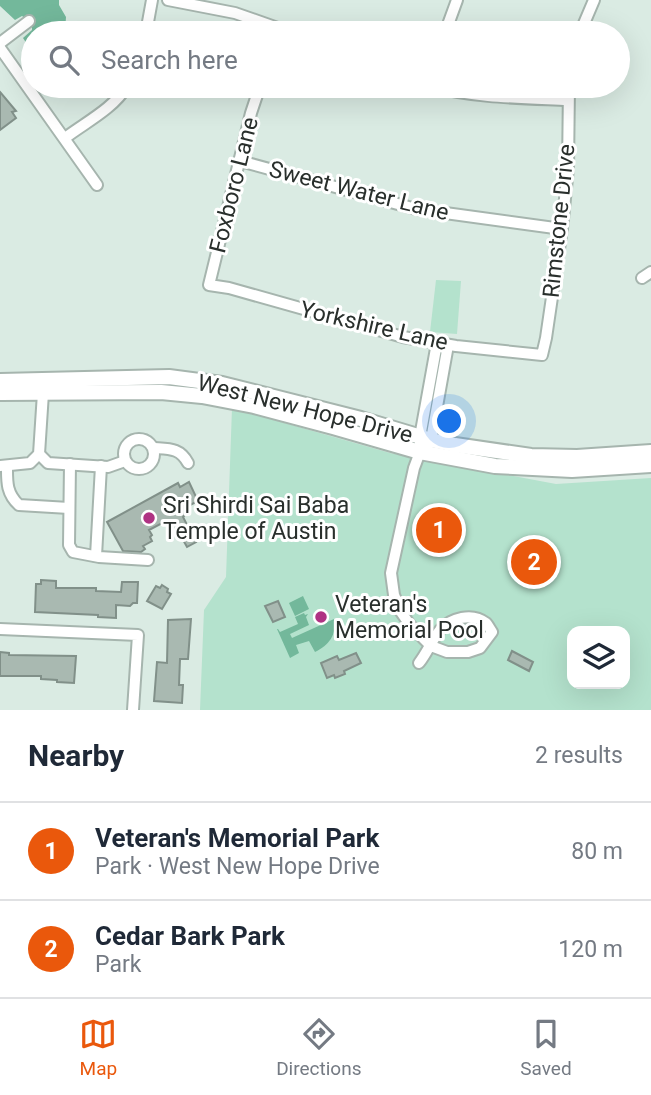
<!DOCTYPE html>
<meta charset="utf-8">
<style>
:root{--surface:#fff;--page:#f6f6f7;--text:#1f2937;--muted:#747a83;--line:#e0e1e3;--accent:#ea580c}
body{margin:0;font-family:Roboto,sans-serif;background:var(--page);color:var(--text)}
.controls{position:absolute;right:21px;bottom:21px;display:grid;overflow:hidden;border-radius:14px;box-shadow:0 7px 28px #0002}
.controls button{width:63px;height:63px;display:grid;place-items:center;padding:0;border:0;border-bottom:2px solid var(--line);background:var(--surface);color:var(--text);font:35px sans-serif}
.you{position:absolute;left:450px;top:422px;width:24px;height:24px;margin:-18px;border:5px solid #fff;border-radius:50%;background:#1a73e8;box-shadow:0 0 0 10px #1a73e833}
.badge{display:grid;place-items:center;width:46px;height:46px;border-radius:50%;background:var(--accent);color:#fff;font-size:23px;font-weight:700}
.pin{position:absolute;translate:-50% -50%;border:4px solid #fff;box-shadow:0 2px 7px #0006}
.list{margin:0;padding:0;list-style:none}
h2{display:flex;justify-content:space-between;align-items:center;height:91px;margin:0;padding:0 28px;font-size:30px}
h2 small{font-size:23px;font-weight:400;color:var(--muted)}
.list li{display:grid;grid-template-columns:46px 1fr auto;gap:21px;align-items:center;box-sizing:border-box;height:98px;padding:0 28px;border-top:2px solid var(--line)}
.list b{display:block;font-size:26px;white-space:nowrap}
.list p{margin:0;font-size:23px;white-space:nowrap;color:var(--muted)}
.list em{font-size:23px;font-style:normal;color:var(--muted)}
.icon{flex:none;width:38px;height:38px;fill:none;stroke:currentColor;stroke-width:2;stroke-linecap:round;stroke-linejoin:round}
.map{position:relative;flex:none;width:651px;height:710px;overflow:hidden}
.search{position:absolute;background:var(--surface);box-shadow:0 7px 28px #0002;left:21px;right:21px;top:21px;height:77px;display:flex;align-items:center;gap:18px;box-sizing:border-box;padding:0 24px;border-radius:38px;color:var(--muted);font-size:26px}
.sheet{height:287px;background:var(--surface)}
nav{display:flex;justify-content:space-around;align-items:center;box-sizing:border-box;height:98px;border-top:2px solid var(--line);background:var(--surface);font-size:19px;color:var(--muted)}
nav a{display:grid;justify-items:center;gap:4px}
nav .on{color:var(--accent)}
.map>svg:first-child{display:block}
.green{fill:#b4e2cd;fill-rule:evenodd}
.water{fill:#73b89b}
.building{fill:#a9b9b1;stroke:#819089;stroke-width:2}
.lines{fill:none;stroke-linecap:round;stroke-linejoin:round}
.minor-casing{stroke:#a6b5ae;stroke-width:14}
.major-casing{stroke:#a6b5ae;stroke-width:18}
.minor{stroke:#fff;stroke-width:10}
.major{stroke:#fff;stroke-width:14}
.poi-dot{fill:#af3283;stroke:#fff;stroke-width:2.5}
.labels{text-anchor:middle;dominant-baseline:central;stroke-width:6;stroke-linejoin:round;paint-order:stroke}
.street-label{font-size:23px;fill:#292f2c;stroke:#fff}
.poi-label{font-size:23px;fill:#292f2c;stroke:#fff;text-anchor:start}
</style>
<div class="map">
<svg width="651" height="710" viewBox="0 0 651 710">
<rect width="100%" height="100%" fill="#daebe3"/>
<g class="green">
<path d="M436 280 461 281 457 334 430 332Z"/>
<path d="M232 408 390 453 556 484 651 478V710H200L204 610 226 577ZM572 631H625V684H572Z"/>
</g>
<g class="water">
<path d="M0 0H59V5L66 17 65 32V33H33V53L23 38 32 30V26L29 21 22 16 15 20 0 6Z"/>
<path d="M303 596 309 609 295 616 289 603Z"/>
<path d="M304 613 305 615 308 614 306 617 309 625 290 634 292 638 334 619C337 635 329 645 315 652L309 641 296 645 299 653 290 658 277 629H278L280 632 298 624 295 617Z"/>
</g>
<g class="building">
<path d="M0 92 16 111 12 112 16 118 0 130Z"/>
<path d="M189 482 198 501 186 507 189 511 183 514 184 516 183 517 196 542 187 547 173 522 172 523 171 521 165 524 164 522 149 530 152 535 150 537 152 541 143 546 145 549 141 552 123 551 107 522 178 483 180 487Z"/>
<path d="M41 580 56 581V588H96V591L121 592 122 582H138L137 603H133L130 606 116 605V618L98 617V615L35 612 36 584H41Z"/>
<path d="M162 585 168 589 167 592 171 594 162 609 147 601 156 586 160 588Z"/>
<path d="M278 601 285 617 273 622 265 606Z"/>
<path d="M191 619 188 659H180L179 685H183L182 703 154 701 157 662 167 663 168 620Z"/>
<path d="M512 651 533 662 529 671 508 660Z"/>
<path d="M0 652 9 653V655L76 656 74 683 57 682V680L41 679V676H0Z"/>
<path d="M356 653 361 663 344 671 345 674 335 678 334 675 327 678 321 663 337 656 339 660Z"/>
</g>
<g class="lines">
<defs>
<g id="minor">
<path d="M168 0 235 13 292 33"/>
<path d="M146 33 152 0"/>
<path d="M445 33 457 0"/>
<path d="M580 33 594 0"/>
<path d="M0 43 29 21"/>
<path d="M0 48 97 185"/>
<path d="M260 86 251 113 209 285 229 288 403 337 456 346 542 355 546 338 562 229 568 168 569 86"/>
<path d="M430 86C474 98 522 98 568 100"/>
<path d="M65 138C86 122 113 109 127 86"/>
<path d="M240 161 416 209 562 229"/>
<path d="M642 278 651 272"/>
<circle cx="139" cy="454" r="15"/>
<path d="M426 445 431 440 448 345"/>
<path d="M154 448C170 449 180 448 188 463"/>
<path d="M39 454 48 463 108 467 125 461"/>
<path d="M70 464 69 545 73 552 99 557 148 560"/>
<path d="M0 466 30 463 39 454 43 393"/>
<path d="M7 466C7 481 6 493 19 505L69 508"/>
<path d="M96 556 101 466"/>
<path d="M0 629 138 635 133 710"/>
<path d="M419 663C427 653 432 640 440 630 451 618 472 612 486 623 488 625 490 629 492 632L480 648 468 652H447L431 646 410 625 401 612 394 595 391 573 414 468 420 452V437L437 343"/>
</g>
<g id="major">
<path d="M0 381 169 377 222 384 361 419 431 440 455 445 531 456 577 457 651 452"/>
<path d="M0 393 161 392 202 396 254 406 333 427 420 452 495 466 572 470 651 465"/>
</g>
</defs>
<use href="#minor" class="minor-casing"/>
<use href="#major" class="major-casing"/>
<use href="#minor" class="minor"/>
<use href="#major" class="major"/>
</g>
<g class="poi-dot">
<circle cx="149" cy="518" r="7"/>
<circle cx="321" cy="617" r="7"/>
</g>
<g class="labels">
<g class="street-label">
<text transform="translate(234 185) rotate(-76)">Foxboro Lane</text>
<text transform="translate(359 191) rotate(14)">Sweet Water Lane</text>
<text transform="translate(559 221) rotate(-84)">Rimstone Drive</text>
<text transform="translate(374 326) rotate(13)">Yorkshire Lane</text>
<text transform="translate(305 409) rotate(14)">West New Hope Drive</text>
</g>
<g class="poi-label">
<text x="163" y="505">Sri Shirdi Sai Baba<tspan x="163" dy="26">Temple of Austin</tspan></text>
<text x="335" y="604">Veteran's<tspan x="335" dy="26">Memorial Pool</tspan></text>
</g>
</g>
</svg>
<div class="controls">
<button><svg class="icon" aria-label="layers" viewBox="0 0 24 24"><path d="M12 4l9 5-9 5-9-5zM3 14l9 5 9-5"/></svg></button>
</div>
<div class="you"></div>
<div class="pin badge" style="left:439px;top:530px">1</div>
<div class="pin badge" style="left:534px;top:562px">2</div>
<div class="search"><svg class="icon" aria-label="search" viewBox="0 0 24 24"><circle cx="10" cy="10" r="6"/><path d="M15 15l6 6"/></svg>Search here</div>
</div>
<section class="sheet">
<h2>Nearby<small>2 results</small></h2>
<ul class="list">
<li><span class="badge">1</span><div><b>Veteran's Memorial Park</b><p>Park · West New Hope Drive</p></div><em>80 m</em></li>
<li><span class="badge">2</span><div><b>Cedar Bark Park</b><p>Park</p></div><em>120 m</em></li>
</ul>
</section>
<nav>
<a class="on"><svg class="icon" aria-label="map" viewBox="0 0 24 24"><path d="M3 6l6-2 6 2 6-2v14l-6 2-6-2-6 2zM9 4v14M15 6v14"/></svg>Map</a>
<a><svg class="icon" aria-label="directions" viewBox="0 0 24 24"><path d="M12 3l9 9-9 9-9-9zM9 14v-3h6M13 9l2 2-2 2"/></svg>Directions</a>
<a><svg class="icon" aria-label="saved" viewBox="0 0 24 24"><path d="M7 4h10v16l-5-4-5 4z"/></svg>Saved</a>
</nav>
